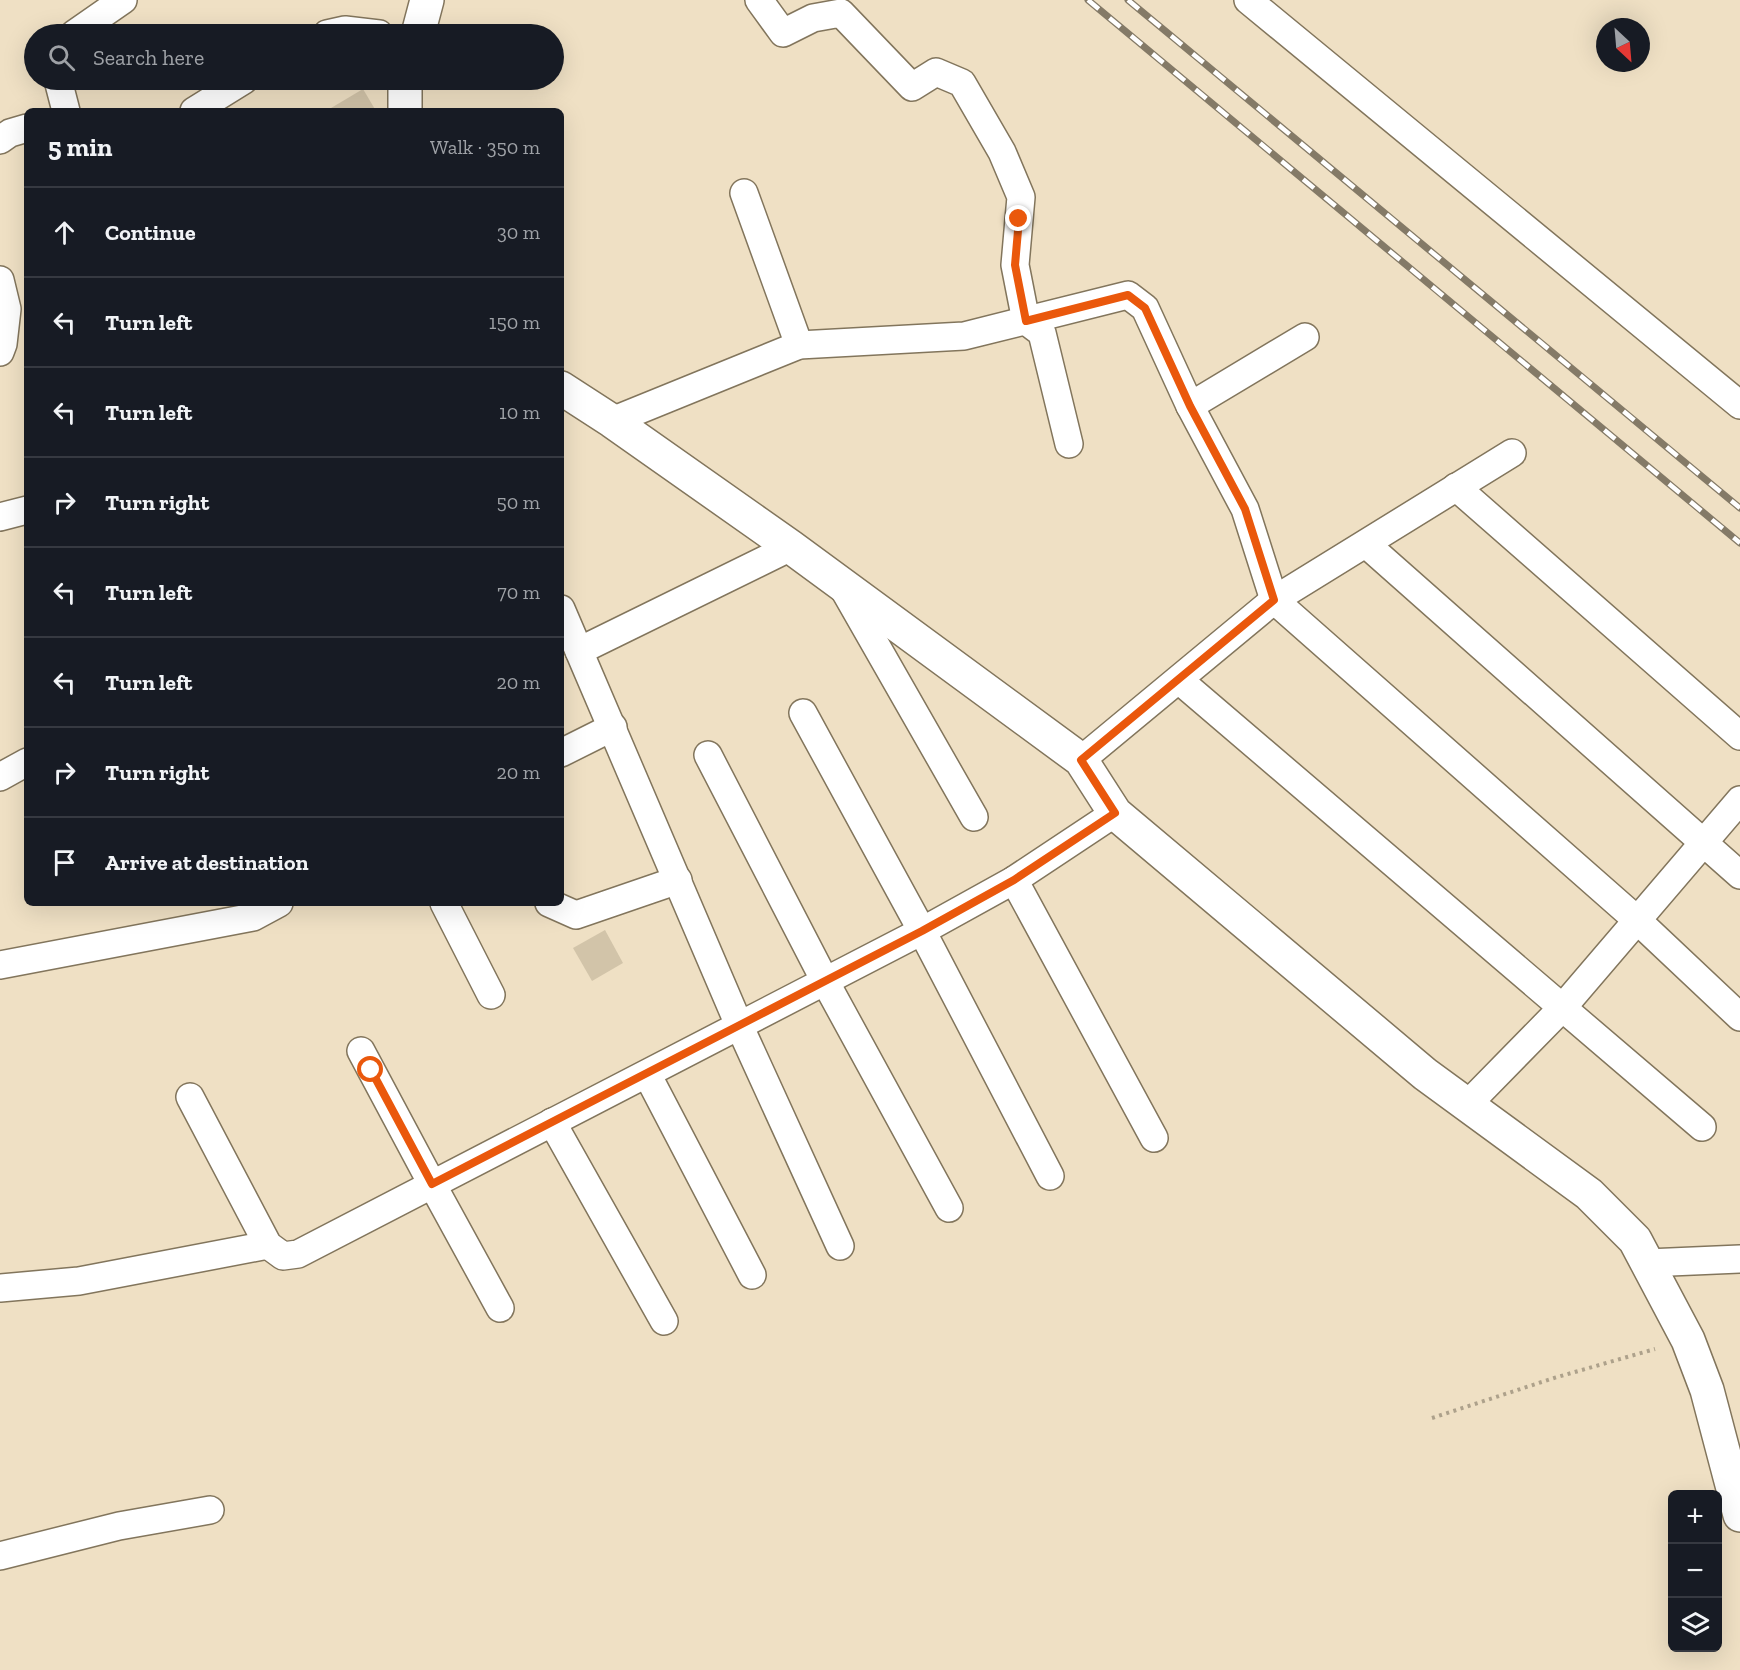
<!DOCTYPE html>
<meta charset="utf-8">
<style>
:root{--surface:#171b24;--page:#242831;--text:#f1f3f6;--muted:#9ea1a6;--line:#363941}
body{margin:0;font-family:"Zilla Slab",serif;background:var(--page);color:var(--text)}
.controls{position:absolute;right:18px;bottom:18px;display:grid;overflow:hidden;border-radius:9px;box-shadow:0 6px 24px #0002}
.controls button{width:54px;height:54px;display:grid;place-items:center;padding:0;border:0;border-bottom:2px solid var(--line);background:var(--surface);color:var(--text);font:30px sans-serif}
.compass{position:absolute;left:1596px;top:18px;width:54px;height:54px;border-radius:50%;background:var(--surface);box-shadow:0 6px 24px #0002;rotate:154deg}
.stop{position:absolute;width:18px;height:18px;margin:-14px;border:4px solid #ea580c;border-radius:50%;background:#fff}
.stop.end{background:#ea580c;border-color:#fff;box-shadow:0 2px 6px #0008}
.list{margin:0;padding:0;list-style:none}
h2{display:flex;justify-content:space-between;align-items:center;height:78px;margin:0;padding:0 24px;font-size:26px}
h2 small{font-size:20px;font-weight:400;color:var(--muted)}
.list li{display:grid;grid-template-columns:39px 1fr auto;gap:18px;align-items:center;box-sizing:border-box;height:90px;padding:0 24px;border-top:2px solid var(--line)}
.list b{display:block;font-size:22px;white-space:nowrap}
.list em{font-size:20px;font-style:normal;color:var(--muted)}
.icon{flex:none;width:33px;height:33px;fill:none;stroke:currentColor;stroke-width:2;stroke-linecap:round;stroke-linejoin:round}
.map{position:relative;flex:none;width:1740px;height:1670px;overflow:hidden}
.search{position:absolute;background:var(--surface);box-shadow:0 6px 24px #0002;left:24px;top:24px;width:540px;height:66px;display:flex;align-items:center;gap:15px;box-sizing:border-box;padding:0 21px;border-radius:33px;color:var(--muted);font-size:22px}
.panel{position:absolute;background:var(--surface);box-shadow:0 6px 24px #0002;left:24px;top:108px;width:540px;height:798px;border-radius:9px}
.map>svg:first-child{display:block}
.building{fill:#d2c4a9}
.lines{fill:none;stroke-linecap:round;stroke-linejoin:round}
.minor-casing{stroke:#82755c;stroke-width:30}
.tertiary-casing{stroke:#82755c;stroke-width:36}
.path{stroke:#ada18b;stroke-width:4;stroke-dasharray:3 4.5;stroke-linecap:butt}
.minor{stroke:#fff;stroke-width:27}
.tertiary{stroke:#fff;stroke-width:33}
.rail-casing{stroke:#847a67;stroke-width:7}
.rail{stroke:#fff;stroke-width:4.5;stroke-dasharray:14;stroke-linecap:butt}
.route{stroke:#ea580c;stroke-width:8}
</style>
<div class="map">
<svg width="1740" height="1670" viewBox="0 0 1740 1670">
<rect width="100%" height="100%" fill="#efe0c4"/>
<g class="building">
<path d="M363 89 376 111H326Z"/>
<path d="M605 930 623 963 592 981 573 948Z"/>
</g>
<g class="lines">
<defs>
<g id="minor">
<path d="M759 0 783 33 813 18 841 13 912 87 936 72 962 83 1002 152 1021 197 1015 265 1026 321 1042 333 1069 444"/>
<path d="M1248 0 1740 405"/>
<path d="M74 34 123 0"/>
<path d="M327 34 345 30 379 34"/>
<path d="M58 80 66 111"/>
<path d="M194 111 244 80"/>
<path d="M0 140 10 133 27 128"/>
<path d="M744 193 799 345"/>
<path d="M0 280 7 309 3 344 0 352"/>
<path d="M1190 406 1305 337"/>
<path d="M612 421 799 345 964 336 1128 295 1145 308 1190 406 1245 509 1274 600 1637 920 1740 1017"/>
<path d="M1456 487 1740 736"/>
<path d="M0 517 27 510"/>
<path d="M1366 544 1740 875"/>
<path d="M842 586 974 817"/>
<path d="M561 609 739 1025 840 1246"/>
<path d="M579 651 791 547"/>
<path d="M1179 680 1702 1127"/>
<path d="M803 713 922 931 1050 1176"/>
<path d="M561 753 613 727"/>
<path d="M708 755 826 983 949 1208"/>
<path d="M1081 760 1274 600 1512 453"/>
<path d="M0 777 27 762"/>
<path d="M1014 880 1154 1138"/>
<path d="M444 903 491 995"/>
<path d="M549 903 576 915 678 880"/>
<path d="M0 965 253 917 279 903"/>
<path d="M361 1051 432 1184 500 1308"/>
<path d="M647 1074 752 1275"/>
<path d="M190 1097 268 1245 283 1256 298 1254 922 931 1014 880 1115 813"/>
<path d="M1467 1105 1563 1007 1740 800"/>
<path d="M552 1122 664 1321"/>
<path d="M1647 1263 1740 1259"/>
<path d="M0 1288 79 1281 268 1245"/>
<path d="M0 1556 119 1526 210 1510"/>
</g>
<g id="tertiary">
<path d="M418 34 427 0"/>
<path d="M405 111V80"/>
<path d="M561 388 612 421 791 547 1081 760 1115 813 1425 1074 1589 1194 1635 1240 1688 1340 1707 1390 1740 1515"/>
</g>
</defs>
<use href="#minor" class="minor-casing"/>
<use href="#tertiary" class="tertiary-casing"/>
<path class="path" d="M1432 1418 1554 1378 1655 1349"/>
<use href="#minor" class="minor"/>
<use href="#tertiary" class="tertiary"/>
<defs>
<g id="rail">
<path d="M1088 0 1740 543"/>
<path d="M1128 0 1740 508"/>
</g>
</defs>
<use href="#rail" class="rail-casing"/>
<use href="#rail" class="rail"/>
</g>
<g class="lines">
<path class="route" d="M371 1070 432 1184 922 931 1014 880 1115 813 1081 760 1274 600 1245 509 1190 406 1145 308 1128 295 1026 321 1015 265 1019 219"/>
</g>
</svg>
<div class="controls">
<button>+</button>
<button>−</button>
<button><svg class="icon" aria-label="layers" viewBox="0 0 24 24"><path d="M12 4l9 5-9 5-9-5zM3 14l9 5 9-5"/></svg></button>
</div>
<svg class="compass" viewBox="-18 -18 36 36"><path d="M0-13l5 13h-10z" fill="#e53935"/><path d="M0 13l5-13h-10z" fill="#9ea1a6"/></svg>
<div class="stop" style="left:371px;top:1070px"></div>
<div class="stop end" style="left:1019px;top:219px"></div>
<div class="search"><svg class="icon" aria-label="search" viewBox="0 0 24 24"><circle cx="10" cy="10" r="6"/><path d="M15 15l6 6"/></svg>Search here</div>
<section class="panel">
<h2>5 min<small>Walk · 350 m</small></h2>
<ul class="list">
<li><svg class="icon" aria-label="ahead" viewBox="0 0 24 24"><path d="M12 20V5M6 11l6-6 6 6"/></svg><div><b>Continue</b></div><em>30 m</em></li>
<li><svg class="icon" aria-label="left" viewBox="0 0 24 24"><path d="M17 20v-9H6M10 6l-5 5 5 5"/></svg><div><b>Turn left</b></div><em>150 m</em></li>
<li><svg class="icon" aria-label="left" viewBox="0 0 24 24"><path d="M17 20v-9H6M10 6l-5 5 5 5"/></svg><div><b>Turn left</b></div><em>10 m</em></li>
<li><svg class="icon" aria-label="right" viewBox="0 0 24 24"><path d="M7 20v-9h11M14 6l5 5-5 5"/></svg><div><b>Turn right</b></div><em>50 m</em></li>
<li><svg class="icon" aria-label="left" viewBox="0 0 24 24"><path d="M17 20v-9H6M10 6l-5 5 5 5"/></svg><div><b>Turn left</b></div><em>70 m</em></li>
<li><svg class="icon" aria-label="left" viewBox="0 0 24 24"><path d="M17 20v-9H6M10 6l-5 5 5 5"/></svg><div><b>Turn left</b></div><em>20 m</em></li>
<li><svg class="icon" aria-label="right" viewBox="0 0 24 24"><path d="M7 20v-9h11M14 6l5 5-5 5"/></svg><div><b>Turn right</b></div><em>20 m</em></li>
<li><svg class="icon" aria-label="arrive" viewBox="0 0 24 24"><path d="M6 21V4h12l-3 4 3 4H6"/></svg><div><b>Arrive at destination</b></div></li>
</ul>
</section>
</div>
